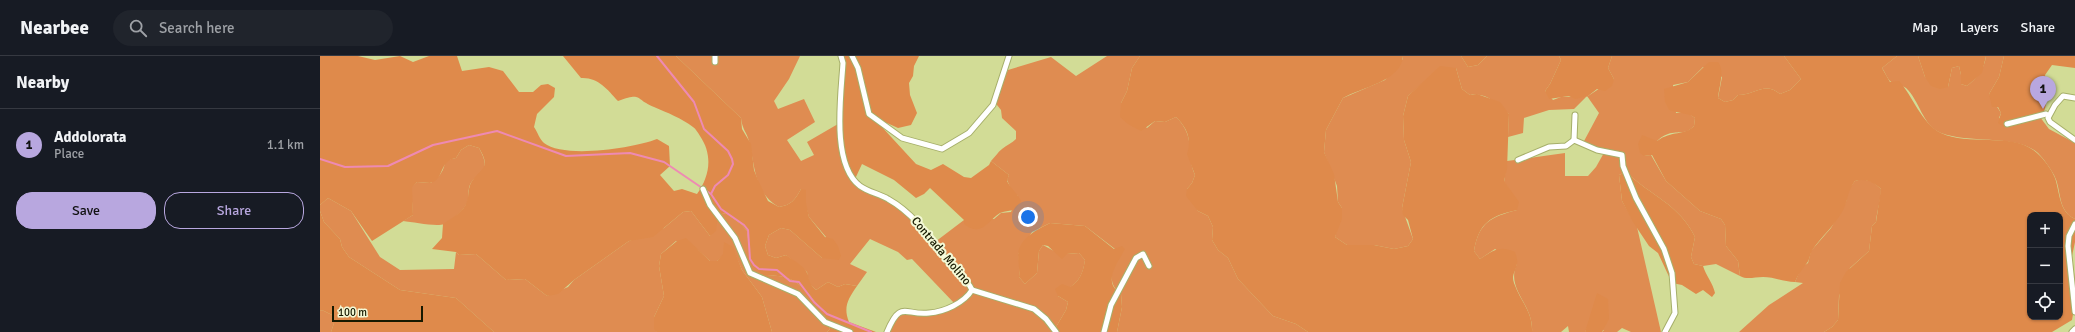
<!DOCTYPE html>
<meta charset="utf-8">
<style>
:root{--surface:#171b24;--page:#20242c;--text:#f1f3f6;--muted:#9ea1a6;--line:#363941;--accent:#b8a7df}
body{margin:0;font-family:Signika,sans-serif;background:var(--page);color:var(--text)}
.controls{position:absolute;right:12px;bottom:12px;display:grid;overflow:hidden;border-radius:8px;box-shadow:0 1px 3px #0004}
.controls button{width:36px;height:36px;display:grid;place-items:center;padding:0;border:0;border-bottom:1px solid var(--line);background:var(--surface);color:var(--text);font:20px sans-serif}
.scale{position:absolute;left:12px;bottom:10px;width:91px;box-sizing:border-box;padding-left:4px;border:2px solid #171900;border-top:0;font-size:11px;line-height:14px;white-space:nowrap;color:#171900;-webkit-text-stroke:3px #f4f9d6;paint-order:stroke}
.you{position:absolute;left:708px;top:161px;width:14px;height:14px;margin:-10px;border:3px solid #fff;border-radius:50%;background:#1a73e8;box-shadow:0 0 0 6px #1a73e833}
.badge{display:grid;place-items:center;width:26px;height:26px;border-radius:50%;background:var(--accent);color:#111;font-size:13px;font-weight:700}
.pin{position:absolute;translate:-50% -33px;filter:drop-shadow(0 1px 2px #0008)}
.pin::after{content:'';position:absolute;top:21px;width:14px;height:12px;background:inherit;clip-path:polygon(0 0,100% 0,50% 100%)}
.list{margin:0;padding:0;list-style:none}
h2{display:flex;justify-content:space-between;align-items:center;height:52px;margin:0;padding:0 16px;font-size:17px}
h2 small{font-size:13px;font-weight:400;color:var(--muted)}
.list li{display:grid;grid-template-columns:26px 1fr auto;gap:12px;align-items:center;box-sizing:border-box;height:72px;padding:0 16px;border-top:1px solid var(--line)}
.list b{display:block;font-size:15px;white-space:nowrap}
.list p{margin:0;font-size:13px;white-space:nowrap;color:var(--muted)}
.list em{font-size:13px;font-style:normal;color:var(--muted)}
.actions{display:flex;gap:8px;padding:12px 16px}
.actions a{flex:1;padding:9px 0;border:1px solid var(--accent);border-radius:16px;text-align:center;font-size:14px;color:var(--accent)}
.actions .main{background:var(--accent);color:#111}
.icon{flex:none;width:22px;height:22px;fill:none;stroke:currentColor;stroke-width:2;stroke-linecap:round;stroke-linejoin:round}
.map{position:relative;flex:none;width:1755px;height:276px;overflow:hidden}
header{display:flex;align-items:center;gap:24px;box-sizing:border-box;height:56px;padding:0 20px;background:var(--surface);border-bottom:1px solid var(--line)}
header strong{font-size:19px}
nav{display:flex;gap:22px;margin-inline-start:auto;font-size:14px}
.search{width:280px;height:36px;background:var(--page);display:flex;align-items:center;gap:10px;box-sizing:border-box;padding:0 14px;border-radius:22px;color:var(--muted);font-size:15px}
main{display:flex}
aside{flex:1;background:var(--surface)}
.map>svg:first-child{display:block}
.green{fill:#df8c51}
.forest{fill:#df8a4b;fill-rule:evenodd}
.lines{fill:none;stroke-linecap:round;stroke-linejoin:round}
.stream{stroke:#ee8ab3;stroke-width:2}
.minor-casing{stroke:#a6af6a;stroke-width:7}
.minor{stroke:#fff;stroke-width:5}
.labels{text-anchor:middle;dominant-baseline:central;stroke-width:4;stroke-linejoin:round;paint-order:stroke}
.street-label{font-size:12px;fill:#171900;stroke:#f4f9d6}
</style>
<header>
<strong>Nearbee</strong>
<div class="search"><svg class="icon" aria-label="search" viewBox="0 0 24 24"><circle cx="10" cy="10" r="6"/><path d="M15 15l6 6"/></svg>Search here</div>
<nav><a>Map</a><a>Layers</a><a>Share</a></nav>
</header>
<main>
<aside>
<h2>Nearby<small></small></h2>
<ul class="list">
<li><span class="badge">1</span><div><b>Addolorata</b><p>Place</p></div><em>1.1 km</em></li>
</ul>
<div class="actions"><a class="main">Save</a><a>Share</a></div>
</aside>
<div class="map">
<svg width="1755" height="276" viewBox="0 0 1755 276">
<rect width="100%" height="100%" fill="#d2dc96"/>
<g class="green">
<path d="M356 0H480L469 23 454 45 458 53 484 43 495 66 467 84 481 105 494 99 487 86 518 68 535 123 547 133 573 144 598 164 615 186 644 164 674 163 681 157 691 156 698 140 693 137 687 124 689 119 671 105C675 101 678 96 682 93 687 89 692 87 696 83V75L682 62 681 54 673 44 688 14 731 1 756 20 787 0H820L812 12 807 35 801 47 827 72 835 65 845 66 856 61C877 82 865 96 875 119L872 127 867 133 878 155 888 160 893 171 892 184 898 194 908 202 918 223 953 260 976 268 988 276H797L802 251 801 238C786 228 792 209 795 193L765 170 730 167 712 176 698 198 700 211 699 221 705 228 717 217 719 195 723 189 734 195 747 198 759 197 765 204C762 225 755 228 738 240L748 246 746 254 736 271 739 276H568L575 261 587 253 607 257 635 248 592 203 587 204 578 196 550 183 530 208 547 216 537 230 525 228 518 231 508 226 496 234 489 227 487 216 466 199 456 202 448 199 445 190 449 179 461 172 470 174 502 202 506 181 489 161 481 133C475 144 471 149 459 151 434 137 435 110 429 85 427 77 422 73 421 62Z"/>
<path d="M1083 0H1141L1148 11 1158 9 1167 0H1239L1241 4 1230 28 1225 35 1233 44 1241 41 1268 40 1294 23 1288 12 1292 0H1464L1481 23 1470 34 1460 38C1445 25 1435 39 1418 39L1413 44 1405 46 1398 42 1402 21 1383 11 1368 26 1353 29 1356 57H1368L1375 62 1374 70C1364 80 1360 74 1348 78 1338 81 1331 92 1324 100L1331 99 1346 125 1380 155 1401 163 1405 169 1406 190 1418 205 1420 220 1396 208 1383 210 1374 208 1371 201 1375 181C1359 148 1331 140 1306 116L1299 119 1302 145 1317 171 1341 276H1311L1302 272 1297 276H1282L1284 274 1267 272 1265 276H1249L1248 270 1241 276H1212C1214 248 1185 233 1197 208L1175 193 1160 203 1154 195C1159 166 1171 161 1197 154L1189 133 1184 126 1187 105 1245 97V120H1268L1276 111 1285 95 1263 87 1279 57 1267 40 1254 53 1229 54 1204 62 1203 77 1188 81 1189 58C1177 48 1167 36 1150 39L1142 33 1136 12 1103 27 1088 40 1083 60 1084 84 1091 106 1082 152 1093 183 1088 190 1074 193 1054 189H1027L1015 181 1022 152 1018 146 1017 130 1004 96 1006 74 1023 42 1065 24 1083 3Z"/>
<path d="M1577 0H1598L1605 21 1628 31 1632 12 1639 10 1641 19V28L1647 30C1658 21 1664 14 1666 0H1684L1679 21 1669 38 1681 57 1679 62 1692 68 1720 61 1729 73 1755 87V163C1737 155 1742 134 1734 119 1730 112 1724 103 1718 97 1697 78 1650 88 1621 77 1602 69 1600 45 1586 32 1582 29 1574 29 1570 25 1567 22 1565 16 1562 12Z"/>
<path d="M149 89 159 92C175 120 153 115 149 132 148 136 149 140 148 144 145 154 133 164 124 168 117 171 93 166 83 165L93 159 91 131 97 126 111 127C114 124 119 121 121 117 127 109 121 104 136 102L141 94Z"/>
<path d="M1542 123 1553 126 1561 133C1561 144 1557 154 1556 166L1552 170 1549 195 1530 212 1519 240 1518 264 1512 271 1504 276H1419L1449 249 1483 227 1475 226 1481 212 1488 207 1491 195 1511 172 1526 146 1528 134 1535 125Z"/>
<path d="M8 142 31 155 60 201 80 214 134 213 136 196 139 199 156 198 186 224 205 223 227 240 248 231 254 224 309 185 344 172 363 156 371 155 390 180 398 159 406 157 421 168 427 175 429 190 443 219C453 219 468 220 476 226 490 237 506 256 510 273L507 276H452L442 241 422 214 412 191 397 205H390L378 194 356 185 341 198 339 210 344 240 334 261 337 276H174L136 242 80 234 29 201 22 191 20 183 4 166 0 155V149Z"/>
<path d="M2 254 14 260V267L11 276H0V255Z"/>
</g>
<g class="forest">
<path d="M0 0H38L55 4 80 0 93 6 109 0H137L142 15 169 11 183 15 199 36H213L221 29 228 28 235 32 234 41 217 58 214 71C217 75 220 84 224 87 244 103 314 92 337 83L349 90 350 110 340 119 354 135 362 133 377 138C390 120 393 99 380 80 378 77 376 73 373 71 361 62 348 57 334 51 314 43 323 36 298 45 287 33 278 21 261 22L243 0H356L421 62 422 73 431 88 434 114 438 124 448 145 459 151C471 149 475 144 481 133L486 134V147L489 161 505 181 513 183 518 190 521 200 519 204 502 202 470 174 461 172 449 179 445 190 448 199 456 202 466 199C473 204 481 208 486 215 491 223 486 224 496 234L508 226 518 231 525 228 537 230C528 243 523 251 529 266L556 276H507L510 273C506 257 489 236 476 226 467 220 453 219 443 219L431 208 427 175 421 168 406 157 398 159 396 175 390 180 371 155 363 156 333 181 309 185 254 224 238 238 227 240 205 223 186 224 156 198 139 199 136 196 112 193 122 182 123 168C132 162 144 156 147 145 149 140 148 134 150 129 158 112 173 115 159 92L149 89 141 94 136 102C118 105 125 124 110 127 106 127 101 126 97 126L92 131 93 159 52 185 31 155 8 142 0 149Z"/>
<path d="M522 0H599L594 10 593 20 589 27 590 39 597 57 591 69 578 72 567 67 561 70 596 108 611 114 623 108 644 121 651 122 669 109 671 105 689 119 687 125C692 134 697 137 701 145L696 153C691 155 685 155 680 157 668 164 662 182 644 168V164L610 132 604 138 596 142 574 124 542 108 535 123 524 102 518 68Z"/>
<path d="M820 0H1083C1082 25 1040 32 1023 42L1006 74 1004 96 1014 118 1018 146 1022 152V163L1015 181 1027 189H1054L1074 193 1088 190 1093 183 1088 164 1083 159 1082 152 1091 106 1084 84 1083 60 1088 40 1120 10 1136 12 1142 33 1150 39 1157 38 1180 46 1189 58 1187 113 1184 125 1199 146 1197 154C1171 160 1159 166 1154 195L1160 203C1174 194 1179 189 1195 196 1196 199 1198 205 1197 208 1196 215 1191 219 1194 227 1200 245 1213 255 1212 276H988L976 268 953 260 918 223 908 202 898 194 892 184 893 171 888 160 878 155 866 140 867 133 872 127 875 119 867 98C872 83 867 72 856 61L845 66 835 65 821 75 808 68 800 61 801 47 807 35 812 12Z"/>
<path d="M1141 0H1167L1158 9 1148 11Z"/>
<path d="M1239 0H1292L1288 12 1294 23 1292 30 1285 35 1277 33 1268 40 1255 43 1249 40 1229 43 1225 35 1230 28 1241 4Z"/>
<path d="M1464 0H1577L1562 12 1570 26 1579 25C1593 40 1601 67 1621 77 1650 91 1694 75 1717 97 1724 103 1732 114 1735 122 1740 137 1739 156 1755 163V186L1752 200 1755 225V247L1752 264 1732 276H1504L1512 271 1518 264 1520 227 1526 216 1549 195 1552 170 1556 166 1561 133C1553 126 1546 122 1535 125 1526 137 1529 144 1522 156 1514 170 1502 180 1493 193 1490 197 1490 203 1487 207 1482 214 1478 218 1475 226 1464 226 1454 221 1443 221 1434 221 1427 224 1420 220L1418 205 1406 190 1405 169 1401 163 1380 155 1346 125 1332 99 1324 100 1320 97 1318 88 1322 79 1337 85C1352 74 1364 80 1374 70L1375 62C1367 56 1359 58 1349 54L1345 46 1344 33 1368 26 1389 6H1398C1405 15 1399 31 1398 42L1405 46 1413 44 1418 39C1435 39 1445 25 1460 38L1470 34 1481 23ZM1710 159H1740V261H1710Z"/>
<path d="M1598 0H1666L1662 17 1647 30 1641 28V19L1639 10 1632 12 1628 31 1620 33 1611 30 1605 21Z"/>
<path d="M1684 0H1755V12L1732 9 1725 19C1727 29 1729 54 1720 61 1714 66 1693 68 1684 71L1678 67 1681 57 1678 51H1672L1669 38 1679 21Z"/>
<path d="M1306 116C1331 140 1359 148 1375 181L1371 201 1374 208 1383 210C1386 220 1393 227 1395 237L1392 241 1383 234 1376 238 1362 229 1352 227 1338 197 1329 190 1313 166 1302 145 1299 119Z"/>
<path d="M0 155 4 166 20 183 22 191 29 201 80 234 136 242 174 276H11L14 267V260L2 254 0 255Z"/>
<path d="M730 167 765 170 794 193 802 190 805 193C797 208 782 226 801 238L802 251 797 276H739L736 271 746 254 748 246 738 240 735 233 742 228 750 231C760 225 763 216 765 204L759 197 747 198 742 203 728 190 723 189 719 195 717 217 705 228 699 221C700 213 698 206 698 199 699 182 718 173 730 167Z"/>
<path d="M366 182 390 205H397L403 198 404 186 413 191 422 214 442 241 452 276H337L334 273V261L344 240 339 210 341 198 357 185Z"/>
<path d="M1277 237 1288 243 1289 263 1282 276H1265Z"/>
</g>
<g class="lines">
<g class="stream">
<path d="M337 0 374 46 384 73 408 95 412 103 413 108 408 119 395 130 391 138 401 153 424 169 428 174 430 203 434 209 439 213 457 214 470 225 479 226 494 246 507 258 551 276"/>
<path d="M0 103 25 111 68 110 113 89 177 75 246 100 310 97 344 106 391 138"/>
</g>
<defs>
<g id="minor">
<path d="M521 0 523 7C521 40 511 108 540 130 548 136 560 138 568 143 593 157 608 179 625 202 633 213 647 222 652 234"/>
<path d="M532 0 538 12 549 58 582 82 622 93 649 77 673 49 689 0"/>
<path d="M395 6V0"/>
<path d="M1755 42 1743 40 1735 49 1728 62 1730 66 1755 84"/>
<path d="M1687 68 1726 58"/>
<path d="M1254 84 1277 94 1302 99 1303 110 1316 142 1344 193 1352 217 1355 257 1345 276"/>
<path d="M1254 84 1255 59"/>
<path d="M1198 104 1229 91 1246 90 1254 84"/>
<path d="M383 133 390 149 415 182 430 217 478 238 505 266 530 276"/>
<path d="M1755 168 1749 180 1748 190 1755 256"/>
<path d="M652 234 714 253 726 263 736 276"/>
<path d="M567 276C581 243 585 260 609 257 624 256 644 247 652 234"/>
<path d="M784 276 791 249 816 202 823 198 829 210"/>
<path d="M1752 276 1755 273"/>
</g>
</defs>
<use href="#minor" class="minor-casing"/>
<use href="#minor" class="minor"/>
</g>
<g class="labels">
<g class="street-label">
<text transform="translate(621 195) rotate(50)">Contrada Molino</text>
</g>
</g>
</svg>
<div class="controls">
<button>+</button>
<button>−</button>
<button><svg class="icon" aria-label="locate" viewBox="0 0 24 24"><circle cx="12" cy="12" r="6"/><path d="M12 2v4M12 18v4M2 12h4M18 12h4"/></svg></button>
</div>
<div class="scale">100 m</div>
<div class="you"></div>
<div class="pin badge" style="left:1723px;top:53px">1</div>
</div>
</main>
